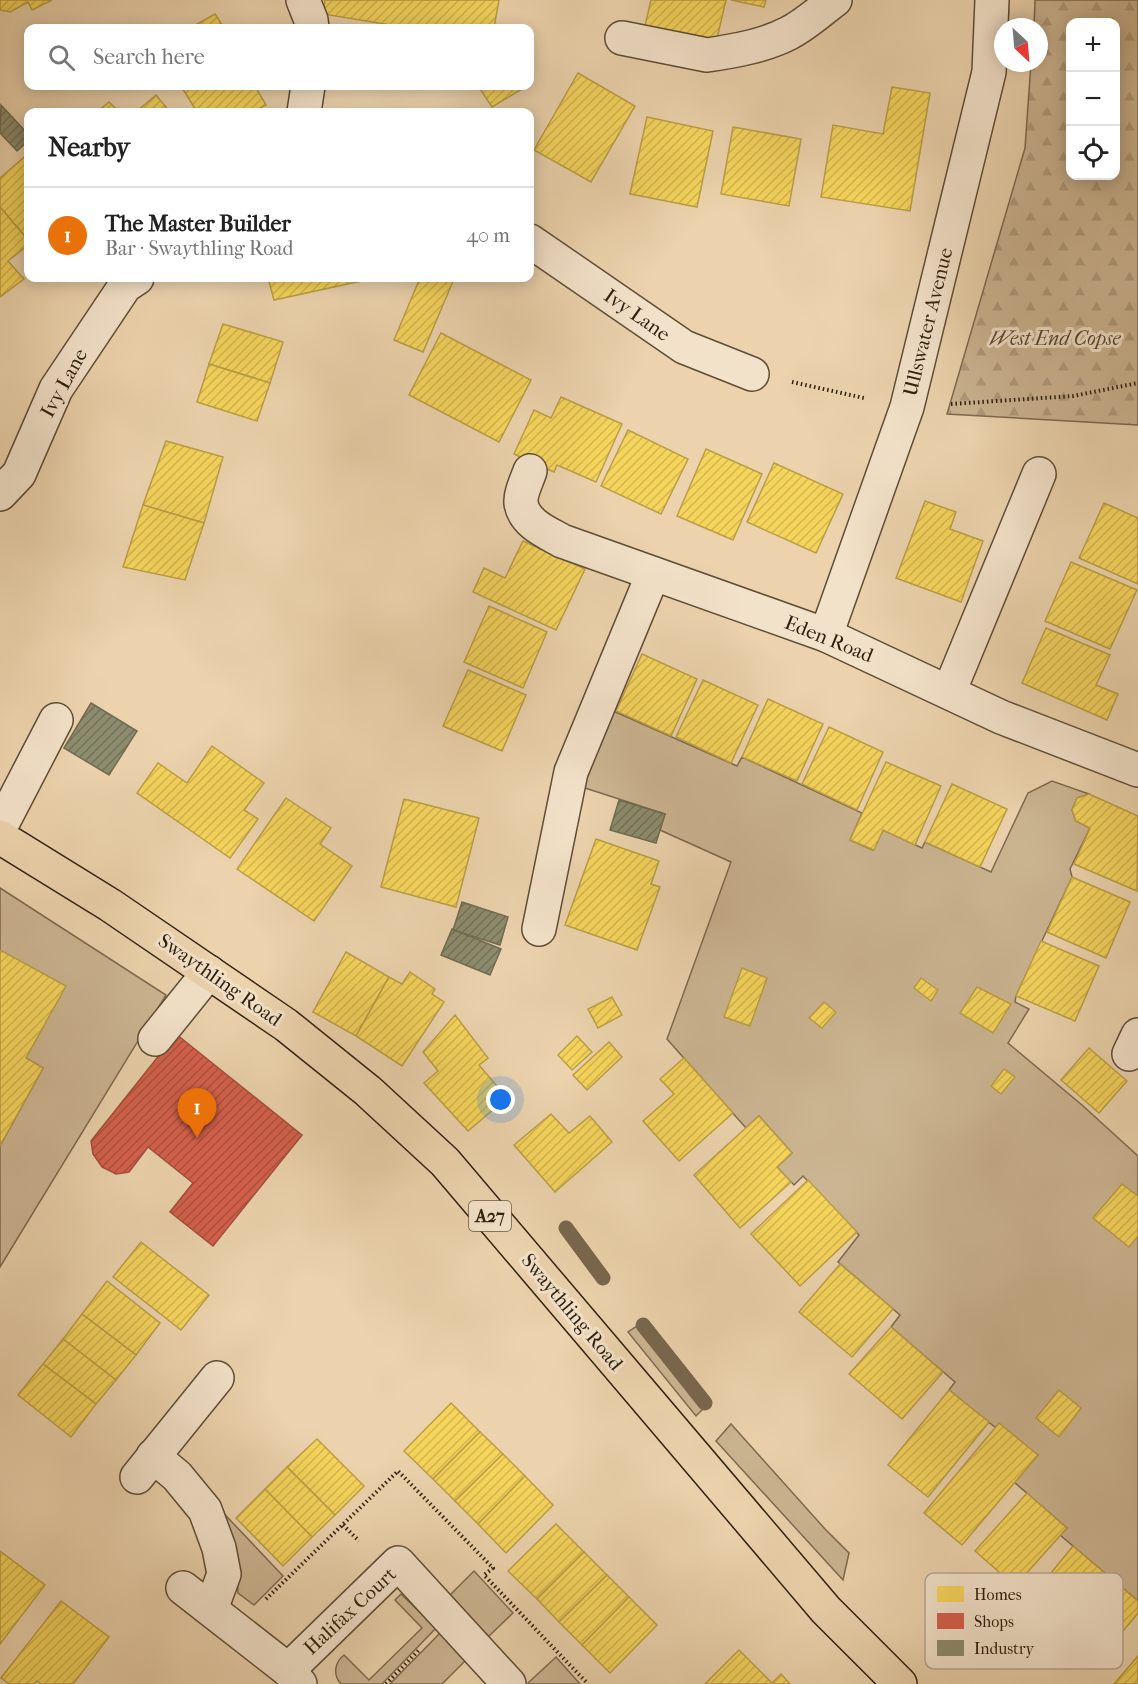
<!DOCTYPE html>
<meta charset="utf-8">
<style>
:root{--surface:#fff;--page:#f2f2f2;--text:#222;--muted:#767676;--line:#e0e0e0;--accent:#8f2418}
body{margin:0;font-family:"IM FELL French Canon",serif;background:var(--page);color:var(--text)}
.controls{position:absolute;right:18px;top:18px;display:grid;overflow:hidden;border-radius:12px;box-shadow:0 3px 15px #0003}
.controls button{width:54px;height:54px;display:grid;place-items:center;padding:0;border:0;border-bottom:2px solid var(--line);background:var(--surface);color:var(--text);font:30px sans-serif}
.compass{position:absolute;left:994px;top:18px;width:54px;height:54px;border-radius:50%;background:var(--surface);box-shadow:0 3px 15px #0003;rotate:154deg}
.you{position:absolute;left:501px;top:1100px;width:21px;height:21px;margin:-15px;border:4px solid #fff;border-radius:50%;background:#1a73e8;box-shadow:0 0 0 9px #1a73e833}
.badge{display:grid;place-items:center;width:39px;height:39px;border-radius:50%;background:var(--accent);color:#fff;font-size:20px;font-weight:700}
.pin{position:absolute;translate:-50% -50px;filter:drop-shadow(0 2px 3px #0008)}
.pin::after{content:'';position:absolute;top:32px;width:21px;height:18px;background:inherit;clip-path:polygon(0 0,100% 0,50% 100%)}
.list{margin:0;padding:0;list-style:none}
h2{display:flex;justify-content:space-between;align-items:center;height:78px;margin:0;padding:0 24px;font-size:26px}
h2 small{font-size:20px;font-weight:400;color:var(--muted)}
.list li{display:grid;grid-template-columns:39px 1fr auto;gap:18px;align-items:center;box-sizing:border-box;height:96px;padding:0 24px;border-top:2px solid var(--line)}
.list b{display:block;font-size:22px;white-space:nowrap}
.list p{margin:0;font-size:20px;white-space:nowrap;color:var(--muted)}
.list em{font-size:20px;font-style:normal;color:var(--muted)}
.icon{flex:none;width:33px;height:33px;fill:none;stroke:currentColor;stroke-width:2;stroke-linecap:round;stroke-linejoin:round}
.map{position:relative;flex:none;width:1138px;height:1684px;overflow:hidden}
.search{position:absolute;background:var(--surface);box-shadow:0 3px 15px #0003;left:24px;top:24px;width:510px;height:66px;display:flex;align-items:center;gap:15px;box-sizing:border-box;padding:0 21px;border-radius:12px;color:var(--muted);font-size:22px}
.panel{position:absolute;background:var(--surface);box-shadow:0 3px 15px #0003;left:24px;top:108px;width:510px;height:174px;border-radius:12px}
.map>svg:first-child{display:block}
.green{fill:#ccb592;stroke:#7d6a50;stroke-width:1.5}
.forest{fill:url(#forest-firs);stroke:#7d6a50;stroke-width:1.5;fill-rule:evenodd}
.homes{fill:url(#homes-hatch);stroke:#ba9f45;stroke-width:1.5}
.shops{fill:url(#shops-hatch);stroke:#a44d3a;stroke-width:1.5}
.industry{fill:url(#industry-hatch);stroke:#706c51;stroke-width:1.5}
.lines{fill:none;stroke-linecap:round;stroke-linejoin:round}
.stream{stroke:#79674d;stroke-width:15}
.minor-casing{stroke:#5e4d36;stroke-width:36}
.major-casing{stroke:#2e200e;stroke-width:36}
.path{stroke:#2e200e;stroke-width:4;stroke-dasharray:1.5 3;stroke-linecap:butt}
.minor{stroke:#f3e2ca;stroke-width:33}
.major{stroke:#ecd3ad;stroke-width:33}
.labels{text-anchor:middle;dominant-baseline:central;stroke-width:6;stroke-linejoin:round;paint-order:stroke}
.shield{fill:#f3e2ca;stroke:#695a46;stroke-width:1.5}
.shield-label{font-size:18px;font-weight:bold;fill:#2e200e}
.street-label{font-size:20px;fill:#2e200e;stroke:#f3e2ca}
.park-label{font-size:20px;font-style:italic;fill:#56452f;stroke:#f3e2ca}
.key{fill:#f3e2ca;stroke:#b8a892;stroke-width:1.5}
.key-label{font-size:16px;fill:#2e200e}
</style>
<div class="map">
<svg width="1138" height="1684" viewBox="0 0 1138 1684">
<defs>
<pattern id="forest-firs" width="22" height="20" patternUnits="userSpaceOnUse" patternTransform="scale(1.5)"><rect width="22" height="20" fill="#ccb592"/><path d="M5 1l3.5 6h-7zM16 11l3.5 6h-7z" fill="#b09b7d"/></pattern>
<pattern id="homes-hatch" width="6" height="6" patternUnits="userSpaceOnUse" patternTransform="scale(1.5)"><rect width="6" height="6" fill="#f6d55c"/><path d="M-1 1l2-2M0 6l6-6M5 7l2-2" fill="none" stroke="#d3b74f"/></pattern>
<pattern id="shops-hatch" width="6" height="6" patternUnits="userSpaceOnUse" patternTransform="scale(1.5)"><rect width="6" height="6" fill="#d6604d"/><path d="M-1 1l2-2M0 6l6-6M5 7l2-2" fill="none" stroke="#ae4f3e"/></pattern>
<pattern id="industry-hatch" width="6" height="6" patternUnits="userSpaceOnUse" patternTransform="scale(1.5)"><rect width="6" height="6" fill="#8c8c6e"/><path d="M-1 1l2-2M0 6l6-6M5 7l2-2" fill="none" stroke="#737259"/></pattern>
</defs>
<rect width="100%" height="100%" fill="#ecd3ad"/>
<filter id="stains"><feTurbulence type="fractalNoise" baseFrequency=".00333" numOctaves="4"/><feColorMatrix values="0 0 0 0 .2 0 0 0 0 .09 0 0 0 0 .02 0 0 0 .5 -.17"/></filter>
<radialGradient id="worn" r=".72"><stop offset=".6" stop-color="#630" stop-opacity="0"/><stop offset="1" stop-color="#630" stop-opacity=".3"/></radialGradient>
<g class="green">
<path d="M611 710 737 766 742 757 862 813 850 840 873 850 883 830 922 848 925 842 991 872 1028 793 1052 781 1089 794 1077 798 1072 810 1076 821 1090 828 1070 869 1072 877 1016 996 1015 1002 1029 1009 1008 1043 1082 1105 1138 1156V1601L1060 1535 1067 1528 1014 1482 1038 1455 996 1428 949 1390 955 1382 891 1327 900 1315 838 1262 859 1235 803 1176 794 1185 777 1167 792 1153 759 1116 746 1128 667 1039 731 862 660 830 665 814 582 787Z"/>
<path d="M0 888 166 995 0 1267V1146L43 1068 26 1058 0 950Z"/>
<path d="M646 1320 711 1401 696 1416 628 1332Z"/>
<path d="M731 1424 825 1529 849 1553 843 1580 716 1441Z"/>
<path d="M214 1503 283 1576 254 1605 238 1593 237 1571Z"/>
<path d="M474 1571 513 1613 487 1638 448 1597Z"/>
<path d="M401 1594 436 1628 382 1684H341C333 1675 334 1663 344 1655L369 1680 422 1628 395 1600Z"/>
<path d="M441 1632 467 1659 442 1684H390Z"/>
<path d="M556 1657 580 1684H529L528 1683Z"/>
</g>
<path class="forest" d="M1035 0H1138V425L947 414 1025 148 1031 63H1039V27H1034ZM1070 22H1116V176H1070Z"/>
<g class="homes">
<path d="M0 0H52L32 10 28 2 10 12 0 10Z"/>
<path d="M325 0H499L494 28H396L397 26 323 14Z"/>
<path d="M651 0H726L715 47 644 30Z"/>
<path d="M731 0H766L764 7Z"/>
<path d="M215 14 224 28H190Z"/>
<path d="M578 73 635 106 591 182 534 150Z"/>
<path d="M181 86H255L266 105 253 112H197Z"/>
<path d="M478 86H527L492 107Z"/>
<path d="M892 87 930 93 910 211 821 197 833 125 883 134Z"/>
<path d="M156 95 170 112H136Z"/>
<path d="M109 102 119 112H97Z"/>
<path d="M647 117 713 131 697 207 630 194Z"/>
<path d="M733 127 801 139 789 206 721 194Z"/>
<path d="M28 154V240L0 207V178Z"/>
<path d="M0 207 28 240V245L8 261 24 279 0 297Z"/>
<path d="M268 278H375L274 300Z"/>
<path d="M420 278 454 279 423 352 394 340Z"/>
<path d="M223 324 283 342 270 383 209 364Z"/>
<path d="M441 333 531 380 499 442 409 395Z"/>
<path d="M209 364 270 383 257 421 197 402Z"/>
<path d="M561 397 622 424 596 482 557 465 554 472 514 454 534 410 551 418Z"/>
<path d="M628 430 688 459 661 514 601 486Z"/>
<path d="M166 441 223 457 204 523 143 505Z"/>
<path d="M706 449 762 474 733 540 677 516Z"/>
<path d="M774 463 843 494 816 553 747 522Z"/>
<path d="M925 501 956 512 950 529 983 541 961 602 896 578Z"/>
<path d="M1104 503 1138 518V584L1079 558Z"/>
<path d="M143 505 204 523 185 580 123 567Z"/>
<path d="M523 541 585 569 556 630 473 592 484 568 505 578Z"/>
<path d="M1071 562 1137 590 1110 649 1045 621Z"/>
<path d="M489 606 547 632 523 688 464 662Z"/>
<path d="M1046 628 1110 655 1096 685 1118 694 1107 720 1022 683Z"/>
<path d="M642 654 697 679 671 736 616 711Z"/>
<path d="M468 670 526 695 502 751 443 726Z"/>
<path d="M703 680 758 705 731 763 676 737Z"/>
<path d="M768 699 823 724 797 781 742 757Z"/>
<path d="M829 727 883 752 857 810 802 784Z"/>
<path d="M212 746 264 783 244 810 258 819 230 858 137 793 158 763 187 783Z"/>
<path d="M886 762 941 786 915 845 883 830 874 850 850 840Z"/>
<path d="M952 784 1007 809 980 867 925 842Z"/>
<path d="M1089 794 1138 816 1137 891 1074 864 1090 828 1076 821 1072 810 1077 798Z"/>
<path d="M286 798 331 828 320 844 352 866 314 921 237 869Z"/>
<path d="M404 799 479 818 456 907 381 887Z"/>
<path d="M596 839 659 861 651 884 660 887 637 950 565 925Z"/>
<path d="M1072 877 1130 902 1106 958 1047 932Z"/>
<path d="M1041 941 1099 966 1075 1021 1016 996Z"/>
<path d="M0 950 66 986 26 1058 43 1068 0 1146Z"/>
<path d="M346 952 389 977 356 1036 313 1012Z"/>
<path d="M742 968 767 978 750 1026 724 1017Z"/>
<path d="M410 972 435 989 432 994 444 1002 402 1066 356 1036 389 977 402 984Z"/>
<path d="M921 978 938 990 931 1001 914 988Z"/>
<path d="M977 987 1011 1004 993 1033 960 1013Z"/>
<path d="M612 997 622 1015 598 1028 588 1009Z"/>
<path d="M824 1002 836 1012 822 1028 809 1018Z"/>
<path d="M455 1015 488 1058 479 1065 507 1098 468 1131 424 1083 438 1071 423 1052Z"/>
<path d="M577 1036 592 1052 572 1070 558 1055Z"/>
<path d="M609 1042 622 1057 587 1090 573 1075Z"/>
<path d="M1089 1048 1127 1081 1099 1113 1061 1080Z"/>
<path d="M684 1058 733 1113 679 1161 643 1121 674 1094 660 1079Z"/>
<path d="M1004 1069 1015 1077 1001 1094 991 1086Z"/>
<path d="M551 1114 569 1133 590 1116 612 1142 555 1192 514 1145Z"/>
<path d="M759 1116 792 1153 777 1167 791 1182 740 1228 694 1175Z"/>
<path d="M808 1180 857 1232 800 1286 751 1234Z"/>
<path d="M1122 1184 1138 1196V1236L1129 1247 1093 1218Z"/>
<path d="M141 1242 209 1295 181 1330 113 1277Z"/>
<path d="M840 1264 893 1309 852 1357 799 1312Z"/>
<path d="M107 1281 160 1323 136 1355 82 1314Z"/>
<path d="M82 1314 136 1355 116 1380 63 1339Z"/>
<path d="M891 1327 943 1372 902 1419 849 1374Z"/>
<path d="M63 1339 116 1380 96 1404 43 1364Z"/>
<path d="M43 1364 96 1404 71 1437 18 1395Z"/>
<path d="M949 1390 989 1422 928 1497 888 1465Z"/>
<path d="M1059 1390 1081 1408 1059 1437 1036 1418Z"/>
<path d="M451 1403 480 1432 433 1479 404 1451Z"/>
<path d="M999 1423 1038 1455 962 1545 924 1513Z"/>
<path d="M480 1432 503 1454 455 1501 433 1479Z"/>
<path d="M317 1439 364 1486 335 1515 287 1467Z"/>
<path d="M503 1454 525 1476 478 1524 455 1501Z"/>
<path d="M287 1467 335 1515 312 1537 265 1489Z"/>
<path d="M525 1476 553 1505 506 1553 478 1524Z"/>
<path d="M265 1489 312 1537 283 1566 236 1518Z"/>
<path d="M1027 1493 1067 1528 1015 1586 975 1551Z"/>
<path d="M556 1524 584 1552 537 1599 508 1571Z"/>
<path d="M1073 1546 1138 1601V1613L1104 1654 1033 1595Z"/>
<path d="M0 1551 45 1585 0 1644Z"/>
<path d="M584 1552 607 1575 559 1622 537 1599Z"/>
<path d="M607 1575 629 1597 582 1645 559 1622Z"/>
<path d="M629 1597 657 1625 610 1673 582 1645Z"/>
<path d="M61 1601 109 1637 73 1684H41L37 1681 34 1684H9L1 1678Z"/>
<path d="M739 1650 772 1683 781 1674 790 1684H705Z"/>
<path d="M1138 1656V1684H1114Z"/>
</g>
<path class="shops" d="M176 1034 302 1135 213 1246 170 1212 193 1183 148 1147 129 1172 116 1174 102 1167 93 1154 91 1141Z"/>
<g class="industry">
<path d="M1 105 28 134V141L17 151 0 133Z"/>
<path d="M91 703 137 731 109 775 64 748Z"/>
<path d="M619 800 665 814 656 843 610 830Z"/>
<path d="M462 902 508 917 500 945 453 930Z"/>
<path d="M452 929 501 949 490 975 441 955Z"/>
</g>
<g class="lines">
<g class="stream">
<path d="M566 1228 603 1278"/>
<path d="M643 1325 705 1403"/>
</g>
<defs>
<g id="minor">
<path d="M303 0 311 20 312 28"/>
<path d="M622 38 707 55C734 51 764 46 789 33 805 25 820 11 835 0"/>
<path d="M304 112 308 86"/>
<path d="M530 241 684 347 752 374"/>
<path d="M530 471C527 480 520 494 521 503 524 523 546 532 562 541L826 635 1001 717 1138 770"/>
<path d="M0 494 19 474 56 389 125 286 137 278"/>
<path d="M826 635 907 407 989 72 992 0"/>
<path d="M949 692 1039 474"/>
<path d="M0 828 56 720"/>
<path d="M539 929 571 772 653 574"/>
<path d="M155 1039 209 972"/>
<path d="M1129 1054 1138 1035"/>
<path d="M153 1456 177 1476 205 1510 219 1548 224 1574 211 1609"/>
<path d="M137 1477 217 1378"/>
<path d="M183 1588 288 1670 300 1684"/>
<path d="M288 1670 398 1563 509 1684"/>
</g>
<path id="major" d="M0 837 110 905 286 1025 368 1091 445 1162 826 1610 900 1684"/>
</defs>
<use href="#minor" class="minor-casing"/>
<use href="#major" class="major-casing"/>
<g class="path">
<path d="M792 382 864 398"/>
<path d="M951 404 1073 396 1138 383"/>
<path d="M343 1525 359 1541"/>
<path d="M266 1599 398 1471 493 1568 484 1575 588 1684"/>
<path d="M386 1684 419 1650"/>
</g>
<use href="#minor" class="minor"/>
<use href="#major" class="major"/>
</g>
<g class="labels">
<rect class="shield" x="469" y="1201" width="42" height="30" rx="4.5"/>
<g class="shield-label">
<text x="490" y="1216">A27</text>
</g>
<g class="street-label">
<text transform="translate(637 315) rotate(35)">Ivy Lane</text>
<text transform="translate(928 322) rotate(-76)">Ullswater Avenue</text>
<text transform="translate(64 383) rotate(-61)">Ivy Lane</text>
<text transform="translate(829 639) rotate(22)">Eden Road</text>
<text transform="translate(220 980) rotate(35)">Swaythling Road</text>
<text transform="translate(572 1312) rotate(50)">Swaythling Road</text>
<text transform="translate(350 1611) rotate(-43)">Halifax Court</text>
</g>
<g class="park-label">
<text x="1055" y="338">West End Copse</text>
</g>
</g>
<rect x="925" y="1573" width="198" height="96" rx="9" class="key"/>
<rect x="937" y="1586" width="27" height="16" fill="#f6d55c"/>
<rect x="937" y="1613" width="27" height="16" fill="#d6604d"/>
<rect x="937" y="1640" width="27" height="16" fill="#8c8c6e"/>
<g class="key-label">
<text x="974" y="1600">Homes</text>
<text x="974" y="1627">Shops</text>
<text x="974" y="1654">Industry</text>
</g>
<rect width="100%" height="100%" filter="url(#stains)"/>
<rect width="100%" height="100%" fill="url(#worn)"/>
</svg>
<div class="controls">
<button>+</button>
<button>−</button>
<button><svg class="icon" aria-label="locate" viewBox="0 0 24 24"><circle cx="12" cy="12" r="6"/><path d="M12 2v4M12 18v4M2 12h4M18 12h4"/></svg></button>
</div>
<svg class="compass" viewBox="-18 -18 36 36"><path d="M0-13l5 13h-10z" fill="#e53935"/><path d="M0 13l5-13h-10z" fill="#767676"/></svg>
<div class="you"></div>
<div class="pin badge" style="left:197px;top:1138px;background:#e8710a">1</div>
<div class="search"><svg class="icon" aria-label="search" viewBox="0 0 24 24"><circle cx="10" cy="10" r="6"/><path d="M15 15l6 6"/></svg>Search here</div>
<section class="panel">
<h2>Nearby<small></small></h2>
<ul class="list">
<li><span class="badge" style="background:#e8710a">1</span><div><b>The Master Builder</b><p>Bar · Swaythling Road</p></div><em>40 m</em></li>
</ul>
</section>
</div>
